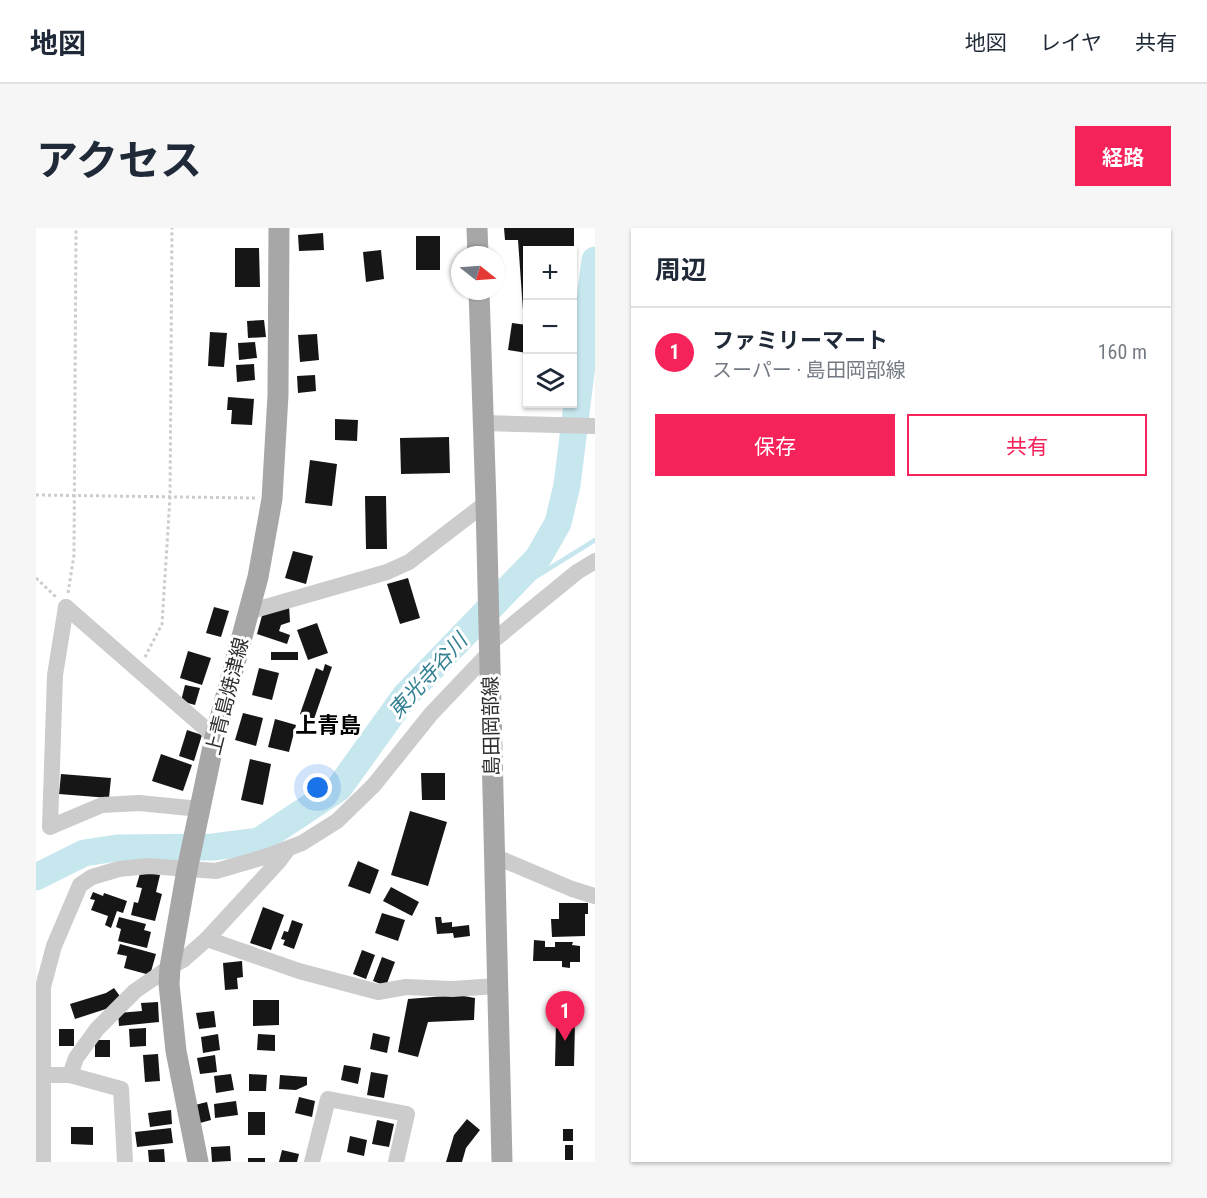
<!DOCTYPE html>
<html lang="ja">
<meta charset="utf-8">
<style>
:root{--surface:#fff;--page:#f6f6f7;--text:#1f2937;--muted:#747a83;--line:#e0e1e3;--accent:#f6225a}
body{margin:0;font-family:"Roboto Condensed","Noto Sans JP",sans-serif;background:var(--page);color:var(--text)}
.controls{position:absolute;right:18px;top:18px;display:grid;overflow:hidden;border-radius:0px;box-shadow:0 2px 4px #0004}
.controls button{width:54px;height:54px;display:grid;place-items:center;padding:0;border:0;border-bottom:2px solid var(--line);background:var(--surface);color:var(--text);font:30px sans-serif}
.compass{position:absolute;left:415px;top:18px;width:54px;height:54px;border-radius:50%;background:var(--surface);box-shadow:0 2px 4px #0004;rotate:107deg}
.you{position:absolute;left:282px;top:560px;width:21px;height:21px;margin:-15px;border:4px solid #fff;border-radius:50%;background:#1a73e8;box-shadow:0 0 0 9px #1a73e833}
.badge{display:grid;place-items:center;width:39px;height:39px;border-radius:50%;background:var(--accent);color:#fff;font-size:20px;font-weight:700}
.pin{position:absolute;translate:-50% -50px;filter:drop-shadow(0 2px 3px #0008)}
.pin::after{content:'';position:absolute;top:32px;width:21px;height:18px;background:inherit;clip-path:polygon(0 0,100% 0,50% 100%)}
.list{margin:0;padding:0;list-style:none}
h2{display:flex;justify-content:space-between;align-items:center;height:78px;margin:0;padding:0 24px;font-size:26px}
h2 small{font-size:20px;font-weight:400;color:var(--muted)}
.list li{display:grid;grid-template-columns:39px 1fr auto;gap:18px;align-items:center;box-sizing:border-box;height:90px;padding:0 24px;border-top:2px solid var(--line)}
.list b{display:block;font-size:22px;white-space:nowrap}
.list p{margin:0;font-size:20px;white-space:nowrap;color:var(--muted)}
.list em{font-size:20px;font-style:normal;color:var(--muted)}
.actions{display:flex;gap:12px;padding:18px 24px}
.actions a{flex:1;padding:14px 0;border:2px solid var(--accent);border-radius:0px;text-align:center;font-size:21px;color:var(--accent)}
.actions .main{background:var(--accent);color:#fff}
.icon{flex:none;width:33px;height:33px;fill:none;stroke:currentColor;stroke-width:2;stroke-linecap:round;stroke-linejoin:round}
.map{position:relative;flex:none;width:559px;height:934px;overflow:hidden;border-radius:0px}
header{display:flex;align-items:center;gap:36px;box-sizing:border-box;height:84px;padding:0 30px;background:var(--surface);border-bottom:2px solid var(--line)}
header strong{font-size:28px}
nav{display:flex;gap:33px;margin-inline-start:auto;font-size:21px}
.intro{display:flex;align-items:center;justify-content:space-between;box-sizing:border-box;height:144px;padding:0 36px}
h1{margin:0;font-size:42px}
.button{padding:15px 27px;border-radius:0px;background:var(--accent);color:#fff;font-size:21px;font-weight:700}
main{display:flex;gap:36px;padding:0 36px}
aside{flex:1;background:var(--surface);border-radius:0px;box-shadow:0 2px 4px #0004}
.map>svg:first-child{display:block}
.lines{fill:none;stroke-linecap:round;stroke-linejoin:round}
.stream{stroke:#c7e7ef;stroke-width:4.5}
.river{stroke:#c7e7ef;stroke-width:27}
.building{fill:#161616}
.path{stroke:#ccc;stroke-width:3;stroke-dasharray:3 3;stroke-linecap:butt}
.minor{stroke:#ccc;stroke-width:16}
.major{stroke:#a7a7a7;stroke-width:21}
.labels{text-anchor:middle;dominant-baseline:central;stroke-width:6;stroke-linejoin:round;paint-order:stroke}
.street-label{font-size:20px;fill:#2f2f2f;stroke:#fff}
.water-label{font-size:21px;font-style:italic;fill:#338093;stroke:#fff}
.quarter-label{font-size:22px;font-weight:bold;fill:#000;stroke:#fff}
</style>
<header>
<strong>地図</strong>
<nav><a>地図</a><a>レイヤ</a><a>共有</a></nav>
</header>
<div class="intro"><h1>アクセス</h1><a class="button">経路</a></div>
<main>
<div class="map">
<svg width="559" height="934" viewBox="0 0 559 934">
<rect width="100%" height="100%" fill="#fff"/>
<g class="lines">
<path class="stream" d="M461 386 498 350 559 312"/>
<path class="river" d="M0 649 48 625 81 620 177 619 223 613 303 560 369 468 502 330 522 295 531 257 559 32"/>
</g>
<g class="building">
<path d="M468 0H538V22H491V81L487 82 482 12H469Z"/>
<path d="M287 5 288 22 263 23 262 7Z"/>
<rect x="380" y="8" width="24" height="34"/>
<path d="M199 20H223L224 59H199Z"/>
<path d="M345 22 348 51 330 54 327 24Z"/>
<path d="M228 92 230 109 212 110 211 93Z"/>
<path d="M476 95 491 97V125L472 122Z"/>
<path d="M174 104 191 105 188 139 172 138Z"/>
<path d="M281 106 283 132 264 134 262 107Z"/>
<path d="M219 114 221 130 203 132 202 115Z"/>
<path d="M218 136 219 152 201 154 200 137Z"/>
<path d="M279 147 280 163 262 165 261 148Z"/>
<path d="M192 169 218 171 216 197 195 196 196 182H191Z"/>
<path d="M299 191 322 192 321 213 299 212Z"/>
<path d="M413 209 414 245 365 246 364 210Z"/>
<path d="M274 232 301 236 296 278 269 275Z"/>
<path d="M329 268H350L351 321H330Z"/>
<path d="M257 323 277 328 270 356 249 350Z"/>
<path d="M372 350 384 390 364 396 351 356Z"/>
<path d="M253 377 254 394 245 397 243 403 254 407 251 416 221 406 227 384Z"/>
<path d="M178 379 193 383 185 409 170 405Z"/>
<path d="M281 395 292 425 272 432 261 402Z"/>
<path d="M152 423 175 430 166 457 144 450Z"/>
<rect x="235" y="424" width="27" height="8"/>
<path d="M289 436 296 439 278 491 264 486 280 440 287 443Z"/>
<path d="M223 440 243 445 236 472 216 467Z"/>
<path d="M149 457 164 460 159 477 145 473Z"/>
<path d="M207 485 227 490 220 518 199 512Z"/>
<path d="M239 491 260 497 253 524 232 519Z"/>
<path d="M151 502 166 507 158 533 143 528Z"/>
<path d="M125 526 156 537 147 563 116 553Z"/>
<path d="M214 531 235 536 227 577 205 572Z"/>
<path d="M385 545H409V572H386Z"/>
<path d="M25 546 75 550 73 570 23 566Z"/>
<path d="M374 583 411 594 392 658 355 647Z"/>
<path d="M322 633 343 642 334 666 312 658Z"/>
<path d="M105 642 124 647 120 664 126 666 119 693 95 687 98 674 102 675 106 660 100 659Z"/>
<path d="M355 659 383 674 376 688 347 673Z"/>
<path d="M57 664 67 668 68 665 91 673 87 685 81 683 75 700 69 697 72 688 55 682 59 672 54 671Z"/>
<path d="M523 675H552V686H549V708L516 709 515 691H523Z"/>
<path d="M227 679 248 687 235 722 214 715Z"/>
<path d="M346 685 369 692 362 713 339 705Z"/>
<path d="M83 689 110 696 108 702 115 704 111 720 82 713 85 701 80 699Z"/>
<path d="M399 689H405L406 695 416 694V699L433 697 434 708 418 710 417 705 401 706Z"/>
<path d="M256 692 267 696 258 721 247 717 249 712 245 711 248 703 252 704Z"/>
<path d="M498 712 509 713V719H519V714H537L536 717 544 718V734H534V740L526 739V733H497Z"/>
<path d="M84 716 120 726 114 747 88 740 91 728 81 726Z"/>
<path d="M326 722 339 727 330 751 317 746Z"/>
<path d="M346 729 359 734 350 758 337 753Z"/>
<path d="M206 733 207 749 201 750 202 761 189 762 187 735Z"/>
<path d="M78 760 86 771 76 779 39 791 34 776 70 765Z"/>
<path d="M422 767 439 770 438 792 392 794 382 829 362 824 372 771Z"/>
<path d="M217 772H243V797L217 798Z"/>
<path d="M122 774 123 794 83 798 82 785 106 783 105 775Z"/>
<path d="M178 783 180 799 163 801 160 785Z"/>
<path d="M520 794 539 795 538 838H519Z"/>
<path d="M110 800V818L94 819 93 801Z"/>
<rect x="23" y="801" width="15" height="17"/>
<path d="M337 805 354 809 351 825 334 821Z"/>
<path d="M182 806 184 822 167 825 165 809Z"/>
<path d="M222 806 239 807V823L221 822Z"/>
<rect x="59" y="812" width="15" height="17"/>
<path d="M122 826 124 853 109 854 107 827Z"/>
<path d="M179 827 181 844 164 846 161 830Z"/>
<path d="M308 837 325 840 322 856 305 852Z"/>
<path d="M335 844 352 847 348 870 331 867Z"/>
<path d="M195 846 198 862 180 865 178 848Z"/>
<path d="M213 846 231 847 230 863H213Z"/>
<path d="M244 847 271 849V857L260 862 243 861Z"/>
<path d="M263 869 279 873 276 889 259 885Z"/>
<path d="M200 873 202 887 179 890 178 876Z"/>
<path d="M171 874 175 892 164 895 159 877Z"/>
<path d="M135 882 136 896 114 899 112 885Z"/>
<rect x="212" y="884" width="17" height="23"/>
<path d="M431 891 444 902 430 920 426 934H410L418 907Z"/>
<path d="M341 892 358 896 353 919 336 916Z"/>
<path d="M35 899H57V917L35 916Z"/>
<path d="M135 900 137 915 101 919 99 904Z"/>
<rect x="527" y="901" width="10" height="12"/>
<path d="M314 908 331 912 328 928 311 924Z"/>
<rect x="529" y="917" width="8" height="15"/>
<path d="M194 918 195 933 176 934 175 919Z"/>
<path d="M128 921 129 934H113L112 922Z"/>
<path d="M246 922 263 926 261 934H243Z"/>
<rect x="212" y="930" width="17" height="4"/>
</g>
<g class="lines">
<g class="path">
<path d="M0 267 219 270"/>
<path d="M0 350 20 369"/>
<path d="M32 365 38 327 40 0"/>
<path d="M109 429 126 396 134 269 136 0"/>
</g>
<g class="minor">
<path d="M447 195 559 198"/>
<path d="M30 379 19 447 14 599 66 577 103 575 164 581"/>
<path d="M30 379 179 509"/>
<path d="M212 384 351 344 373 334 450 275"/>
<path d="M453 416 541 344 559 333"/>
<path d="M458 628 536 661 559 668"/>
<path d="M171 711 263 743 342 764 370 759 416 761 461 758"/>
<path d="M7 847H34L85 861 89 934"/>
<path d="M34 847 40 830 61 801 99 763 134 739 147 732 171 711 243 633 252 621"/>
<path d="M7 934V759L18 718 44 657 56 649 83 641 113 638 180 643 232 628 266 615 301 593 338 557 395 486 453 425"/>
<path d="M276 934 292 871 371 886 360 934"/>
</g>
<g class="major">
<path d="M441 0 442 27"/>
<path d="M443 63 450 275 466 934"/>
<path d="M162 934 140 823 133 756 134 739 151 642 179 509 222 349 236 271 242 167 243 0"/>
</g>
</g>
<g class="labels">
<g class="street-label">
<text transform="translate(191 468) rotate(-76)">上青島焼津線</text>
<text transform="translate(455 498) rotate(-91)">島田岡部線</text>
</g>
<g class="water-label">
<text transform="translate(392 448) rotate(-48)">東光寺谷川</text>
</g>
<g class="quarter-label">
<text x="292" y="497">上青島</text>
</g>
</g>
</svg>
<div class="controls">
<button>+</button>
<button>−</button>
<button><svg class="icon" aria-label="layers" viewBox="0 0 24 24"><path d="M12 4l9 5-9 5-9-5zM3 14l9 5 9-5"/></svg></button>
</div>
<svg class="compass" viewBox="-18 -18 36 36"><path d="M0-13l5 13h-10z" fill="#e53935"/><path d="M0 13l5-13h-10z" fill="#747a83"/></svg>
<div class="you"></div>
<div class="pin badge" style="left:529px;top:813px">1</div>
</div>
<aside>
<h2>周辺<small></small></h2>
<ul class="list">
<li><span class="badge">1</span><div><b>ファミリーマート</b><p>スーパー · 島田岡部線</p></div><em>160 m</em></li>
</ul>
<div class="actions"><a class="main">保存</a><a>共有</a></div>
</aside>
</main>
